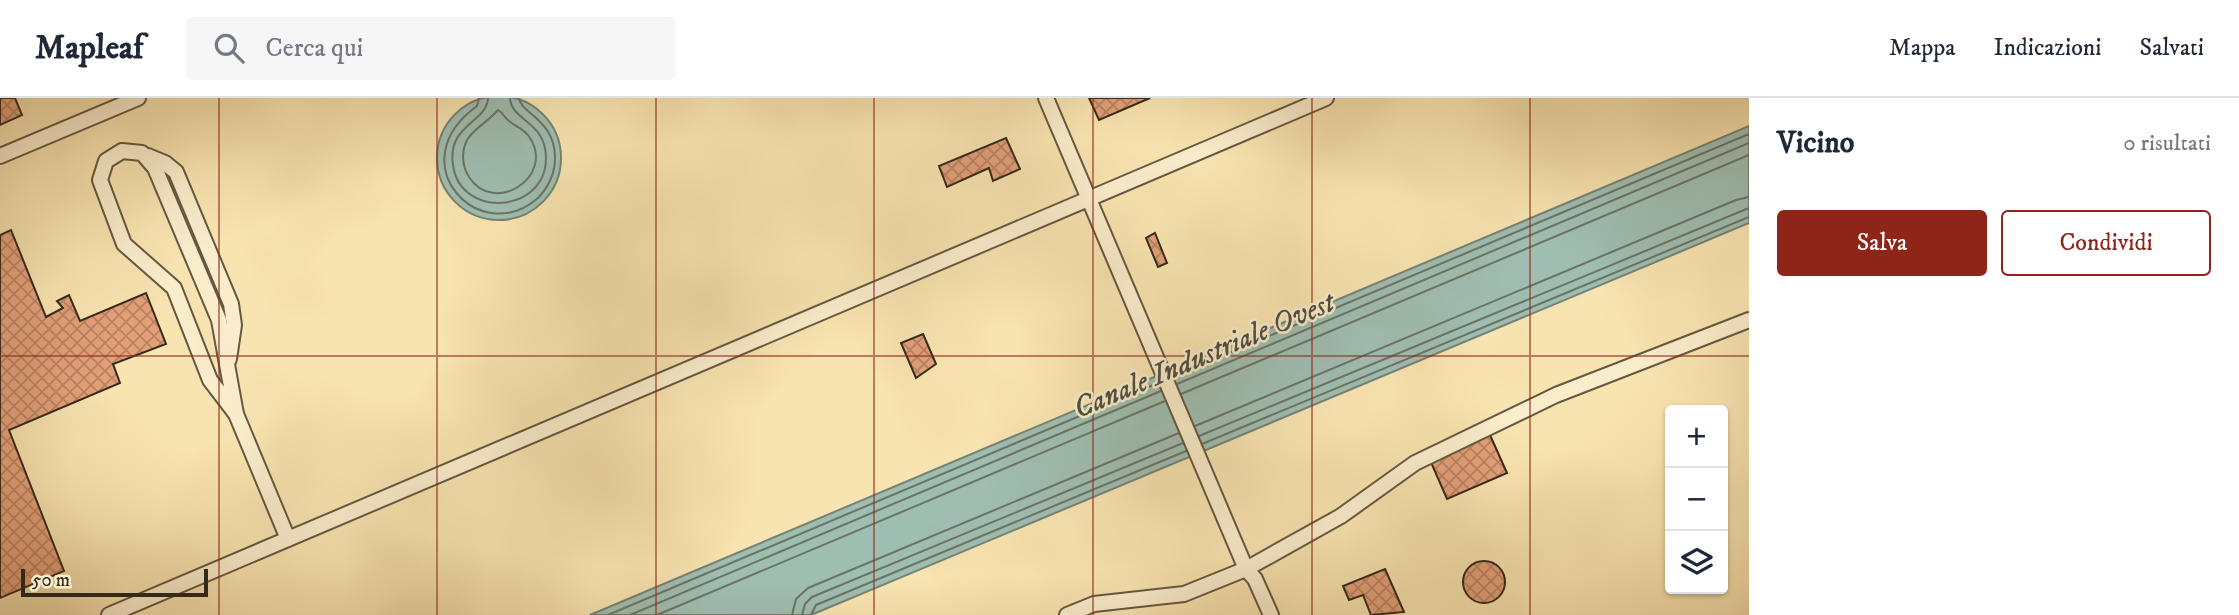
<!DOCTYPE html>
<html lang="it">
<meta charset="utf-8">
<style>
:root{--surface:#fff;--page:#f6f6f7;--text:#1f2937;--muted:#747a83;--line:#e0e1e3;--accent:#8f2418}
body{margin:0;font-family:"IM FELL DW Pica",serif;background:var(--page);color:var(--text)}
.controls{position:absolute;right:21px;bottom:21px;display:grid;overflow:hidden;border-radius:7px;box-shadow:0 2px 5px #0004}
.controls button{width:63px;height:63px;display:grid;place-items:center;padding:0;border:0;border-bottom:2px solid var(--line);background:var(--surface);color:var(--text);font:35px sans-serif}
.scale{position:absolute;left:21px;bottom:18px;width:187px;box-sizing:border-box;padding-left:7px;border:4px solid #35291b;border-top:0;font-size:19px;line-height:24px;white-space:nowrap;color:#35291b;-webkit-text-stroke:5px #faedcc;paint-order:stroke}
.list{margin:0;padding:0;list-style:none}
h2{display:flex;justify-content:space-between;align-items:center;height:91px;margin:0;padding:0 28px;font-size:30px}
h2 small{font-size:23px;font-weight:400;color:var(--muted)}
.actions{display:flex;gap:14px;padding:21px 28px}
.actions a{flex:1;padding:16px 0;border:2px solid var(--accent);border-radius:7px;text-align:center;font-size:24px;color:var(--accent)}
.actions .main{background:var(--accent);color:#fff}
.icon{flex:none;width:38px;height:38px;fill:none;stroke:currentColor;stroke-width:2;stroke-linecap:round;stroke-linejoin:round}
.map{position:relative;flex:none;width:1749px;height:517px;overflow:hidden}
header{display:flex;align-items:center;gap:42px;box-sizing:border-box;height:98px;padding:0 35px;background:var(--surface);border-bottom:2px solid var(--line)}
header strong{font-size:33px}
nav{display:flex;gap:38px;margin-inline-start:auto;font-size:24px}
.search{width:490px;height:63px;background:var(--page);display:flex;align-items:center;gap:18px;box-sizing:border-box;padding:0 24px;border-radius:7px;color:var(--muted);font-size:26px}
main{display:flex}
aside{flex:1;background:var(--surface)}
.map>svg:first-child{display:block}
.water{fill:#9fbeb2;stroke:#758276;stroke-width:2}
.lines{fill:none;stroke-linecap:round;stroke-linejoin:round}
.shore{stroke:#6a7466;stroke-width:2}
.building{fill:url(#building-cross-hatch);stroke:#35291b;stroke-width:2}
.lane-casing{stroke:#665840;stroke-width:18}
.lane{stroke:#faedcc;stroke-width:14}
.grid{fill:none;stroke:#8f2418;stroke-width:2;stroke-opacity:0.55}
.labels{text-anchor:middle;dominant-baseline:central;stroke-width:5;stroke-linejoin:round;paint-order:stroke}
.water-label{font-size:30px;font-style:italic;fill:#504e41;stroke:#faedcc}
</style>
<header>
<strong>Mapleaf</strong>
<div class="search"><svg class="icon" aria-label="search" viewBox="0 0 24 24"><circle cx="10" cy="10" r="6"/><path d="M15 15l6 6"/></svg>Cerca qui</div>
<nav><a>Mappa</a><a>Indicazioni</a><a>Salvati</a></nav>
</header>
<main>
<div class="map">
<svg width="1749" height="517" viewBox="0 0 1749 517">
<defs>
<pattern id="building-cross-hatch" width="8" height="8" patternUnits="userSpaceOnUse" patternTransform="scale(1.75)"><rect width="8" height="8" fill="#e3a078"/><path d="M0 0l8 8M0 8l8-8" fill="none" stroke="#b98262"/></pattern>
</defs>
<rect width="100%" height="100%" fill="#f8e4b0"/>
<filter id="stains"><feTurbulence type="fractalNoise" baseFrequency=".00286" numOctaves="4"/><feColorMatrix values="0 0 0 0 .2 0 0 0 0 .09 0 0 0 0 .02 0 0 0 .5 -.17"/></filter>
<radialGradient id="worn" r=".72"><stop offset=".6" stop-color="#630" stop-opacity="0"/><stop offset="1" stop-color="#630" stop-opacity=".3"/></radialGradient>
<g class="water">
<circle cx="499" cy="60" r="62"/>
<path d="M1749 28V125L811 517H590Z"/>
</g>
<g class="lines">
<g class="shore">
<path d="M479 0 477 8C398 65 480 151 538 100 548 90 555 75 555 61 556 22 520 15 519 0"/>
<path d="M488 0C487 25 447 26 453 67 460 121 546 116 546 60 546 23 511 23 510 0"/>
<path d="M498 12C503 15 504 19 509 23 516 29 525 31 530 40 555 79 494 118 469 79 462 68 461 54 467 42 474 30 489 23 498 12Z"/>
<path d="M1174 278 1749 36"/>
<path d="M1177 286 1749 45"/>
<path d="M1181 296 1749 57"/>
<path d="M1195 328 1736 102 1749 99"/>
<path d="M1199 338 1749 110"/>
<path d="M1202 346 1749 119"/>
<path d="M608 517 1158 285"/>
<path d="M630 517 1161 293"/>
<path d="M657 517 1165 303"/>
<path d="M792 517 796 501 808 490 1179 335"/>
<path d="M802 517 805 506 812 499 1183 345"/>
<path d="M811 517 816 507 1186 353"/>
</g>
</g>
<g class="building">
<path d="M0 0H15L22 17 0 27Z"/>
<path d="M1089 0H1150L1099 22Z"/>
<path d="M1006 40 1020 71 993 83 989 70 947 89 939 68Z"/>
<path d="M11 132 46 219 63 210 57 203 69 197 80 223 146 195 166 246 113 266 120 285 9 332 64 473 0 500V137Z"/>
<path d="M1155 135 1167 165 1158 169 1146 140Z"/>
<path d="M923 236 936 266 916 280 901 245Z"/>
<path d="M1490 337 1507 375 1447 401 1430 362Z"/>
<circle cx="1484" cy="484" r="21"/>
<path d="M1385 471 1404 514 1371 517 1363 497 1349 502 1343 488Z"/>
</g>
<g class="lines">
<defs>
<g id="lane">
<path d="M1046 0 1246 471 1255 481 1271 517"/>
<path d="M122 53 142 55 155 70 219 222 236 316 210 282 174 190 124 146 100 82 106 63Z"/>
<path d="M0 58 138 0"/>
<path d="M148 58 165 65 176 74 231 206 234 227 229 261"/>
<path d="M236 316 288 441"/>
<path d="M109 517 1326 0"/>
<path d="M1067 517 1094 506 1184 496 1246 471 1341 418 1415 365 1556 297 1749 222"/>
</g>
</defs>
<use href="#lane" class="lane-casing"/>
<use href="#lane" class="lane"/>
</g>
<path class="grid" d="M219 0V517M437 0V517M656 0V517M874 0V517M1093 0V517M1312 0V517M1530 0V517M0 258H1749"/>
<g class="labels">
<g class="water-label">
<text transform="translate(1204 258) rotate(-23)">Canale Industriale Ovest</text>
</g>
</g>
<rect width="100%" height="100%" filter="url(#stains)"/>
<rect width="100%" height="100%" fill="url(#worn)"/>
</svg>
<div class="controls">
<button>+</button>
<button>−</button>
<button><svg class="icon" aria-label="layers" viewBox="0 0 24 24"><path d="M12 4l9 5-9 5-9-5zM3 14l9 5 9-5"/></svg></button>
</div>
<div class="scale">50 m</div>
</div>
<aside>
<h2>Vicino<small>0 risultati</small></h2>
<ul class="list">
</ul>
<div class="actions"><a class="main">Salva</a><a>Condividi</a></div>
</aside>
</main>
